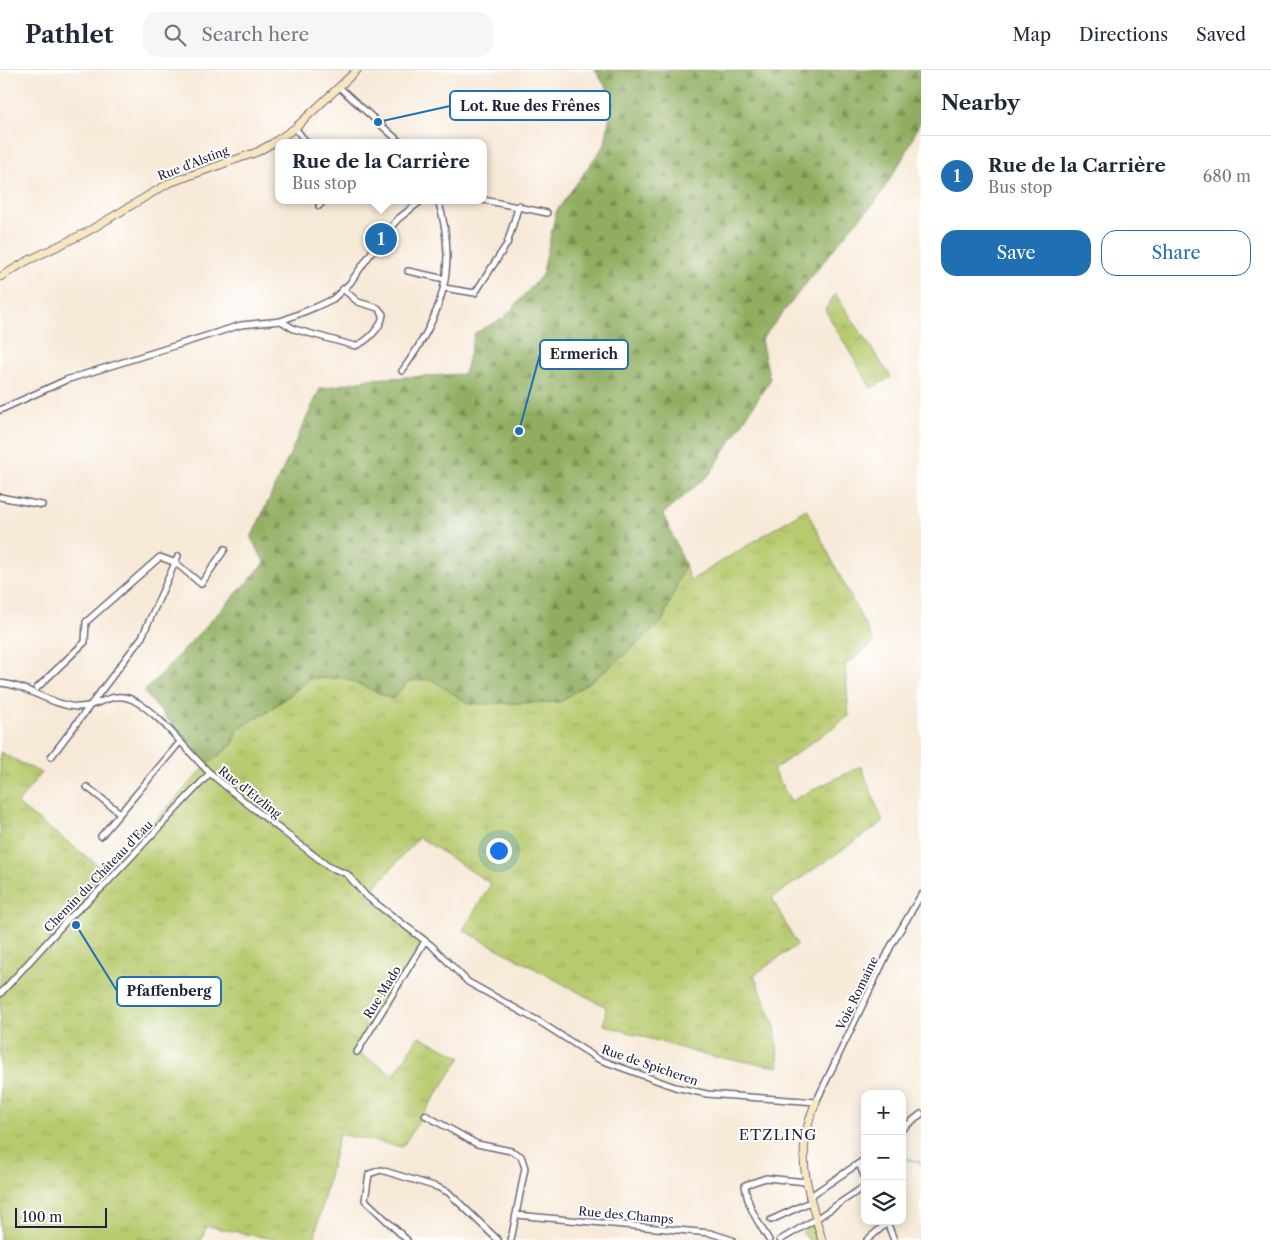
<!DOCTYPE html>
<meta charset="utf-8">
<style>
:root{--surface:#fff;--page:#f6f6f7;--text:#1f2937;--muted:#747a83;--line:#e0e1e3;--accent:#1f6fb2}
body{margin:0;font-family:"Libre Caslon Text",serif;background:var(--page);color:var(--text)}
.controls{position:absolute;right:15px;bottom:15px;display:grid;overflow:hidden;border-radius:10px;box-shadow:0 2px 12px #0003}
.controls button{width:45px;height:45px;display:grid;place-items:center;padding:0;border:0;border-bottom:1px solid var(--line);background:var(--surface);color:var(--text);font:25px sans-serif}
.scale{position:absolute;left:15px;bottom:12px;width:92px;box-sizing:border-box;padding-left:5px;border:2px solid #22223b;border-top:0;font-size:14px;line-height:18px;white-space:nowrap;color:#22223b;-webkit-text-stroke:4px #fff;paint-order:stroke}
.you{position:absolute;left:498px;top:780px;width:18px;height:18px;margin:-12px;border:4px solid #fff;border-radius:50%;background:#1a73e8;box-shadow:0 0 0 8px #1a73e833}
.badge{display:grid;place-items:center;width:32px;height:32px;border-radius:50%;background:var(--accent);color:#fff;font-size:16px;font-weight:700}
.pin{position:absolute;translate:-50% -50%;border:2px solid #fff;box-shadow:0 1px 5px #0006}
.popup{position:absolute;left:275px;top:69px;width:212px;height:65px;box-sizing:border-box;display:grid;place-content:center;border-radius:10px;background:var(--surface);filter:drop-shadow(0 1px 4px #0005);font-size:16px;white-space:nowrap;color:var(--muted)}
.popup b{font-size:19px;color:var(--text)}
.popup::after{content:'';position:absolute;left:50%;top:100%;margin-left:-10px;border:10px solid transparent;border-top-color:var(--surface)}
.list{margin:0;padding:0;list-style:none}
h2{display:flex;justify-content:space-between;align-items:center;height:65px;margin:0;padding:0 20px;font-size:21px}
h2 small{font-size:16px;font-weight:400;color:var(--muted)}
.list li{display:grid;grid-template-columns:32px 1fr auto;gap:15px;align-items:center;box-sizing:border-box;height:80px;padding:0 20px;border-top:1px solid var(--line)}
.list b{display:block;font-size:19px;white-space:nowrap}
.list p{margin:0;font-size:16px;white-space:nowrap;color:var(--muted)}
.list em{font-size:16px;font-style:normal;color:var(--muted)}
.actions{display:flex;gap:10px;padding:15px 20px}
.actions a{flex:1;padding:11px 0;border:1px solid var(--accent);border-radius:15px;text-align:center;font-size:18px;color:var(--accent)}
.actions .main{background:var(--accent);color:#fff}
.icon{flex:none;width:28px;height:28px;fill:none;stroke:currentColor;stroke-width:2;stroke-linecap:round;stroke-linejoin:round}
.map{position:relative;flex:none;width:921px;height:1170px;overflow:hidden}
header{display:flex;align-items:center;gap:30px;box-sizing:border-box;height:70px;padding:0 25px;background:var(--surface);border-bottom:1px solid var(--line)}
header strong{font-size:24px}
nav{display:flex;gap:28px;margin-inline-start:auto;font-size:18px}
.search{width:350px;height:45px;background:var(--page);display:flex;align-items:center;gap:12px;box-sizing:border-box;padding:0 18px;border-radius:15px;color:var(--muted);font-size:19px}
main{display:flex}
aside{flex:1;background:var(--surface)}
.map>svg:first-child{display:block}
.grass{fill:url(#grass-tufts);stroke:#6c7654}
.forest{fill:url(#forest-firs);stroke:#5a684e}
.park{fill:url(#park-crowns);stroke:#6c7654}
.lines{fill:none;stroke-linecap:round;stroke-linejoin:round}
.stream{stroke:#64b1dd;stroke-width:2}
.street-casing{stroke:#6d6872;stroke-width:8}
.secondary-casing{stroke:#6d6872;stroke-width:9}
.street{stroke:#fff;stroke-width:5}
.secondary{stroke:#f9e7c3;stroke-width:7}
.labels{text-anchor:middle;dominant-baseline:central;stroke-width:4;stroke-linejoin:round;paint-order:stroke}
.street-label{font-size:12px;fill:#22223b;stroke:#fff}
.quarter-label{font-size:15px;letter-spacing:1px;fill:#22223b;stroke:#fff}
.leader{fill:none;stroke:#1f6fb2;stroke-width:2}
.callout-dot{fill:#1f6fb2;stroke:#fff;stroke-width:2}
.callout{fill:#fff;stroke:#1f6fb2;stroke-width:2}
.callout-label{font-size:14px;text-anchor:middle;font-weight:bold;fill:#22223b}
</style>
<header>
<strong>Pathlet</strong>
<div class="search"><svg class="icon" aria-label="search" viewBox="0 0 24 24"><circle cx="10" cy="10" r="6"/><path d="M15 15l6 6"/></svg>Search here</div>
<nav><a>Map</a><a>Directions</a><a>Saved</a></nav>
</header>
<main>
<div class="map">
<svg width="921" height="1170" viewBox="0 0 921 1170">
<defs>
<pattern id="grass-tufts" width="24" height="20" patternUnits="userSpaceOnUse" patternTransform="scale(1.25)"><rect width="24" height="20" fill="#b7ca6d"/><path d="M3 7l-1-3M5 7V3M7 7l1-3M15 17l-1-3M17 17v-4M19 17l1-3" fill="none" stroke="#9dad5f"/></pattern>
<pattern id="forest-firs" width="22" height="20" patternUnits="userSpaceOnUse" patternTransform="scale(1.25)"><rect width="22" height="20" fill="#91ae60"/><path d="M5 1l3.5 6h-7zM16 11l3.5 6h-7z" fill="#768d50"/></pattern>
<pattern id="park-crowns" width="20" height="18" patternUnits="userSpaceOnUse" patternTransform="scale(1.25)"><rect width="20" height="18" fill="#b7ca6d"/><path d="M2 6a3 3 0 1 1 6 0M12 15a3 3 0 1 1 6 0" fill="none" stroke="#9dad5f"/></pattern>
</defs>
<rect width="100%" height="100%" fill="#fff"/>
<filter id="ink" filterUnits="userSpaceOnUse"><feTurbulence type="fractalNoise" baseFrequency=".02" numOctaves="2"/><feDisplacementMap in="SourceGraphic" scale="10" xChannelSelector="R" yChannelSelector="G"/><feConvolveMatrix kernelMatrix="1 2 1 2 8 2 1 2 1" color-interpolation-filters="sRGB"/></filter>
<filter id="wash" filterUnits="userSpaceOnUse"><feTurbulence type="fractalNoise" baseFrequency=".0096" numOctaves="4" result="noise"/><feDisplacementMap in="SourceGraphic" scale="20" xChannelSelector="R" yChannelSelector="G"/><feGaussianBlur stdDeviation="1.12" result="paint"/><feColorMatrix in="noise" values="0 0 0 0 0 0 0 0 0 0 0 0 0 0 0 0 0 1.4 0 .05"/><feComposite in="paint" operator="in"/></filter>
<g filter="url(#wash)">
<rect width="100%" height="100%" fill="#f7e9d7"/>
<g class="grass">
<path d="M835 224 891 307 871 318 825 240Z"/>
<path d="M806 439 874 573 845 595 849 646 773 700 791 731 861 696 883 752 772 828 797 875 754 905 775 957 779 997 704 985 604 955 606 937 463 860 491 814 419 767 367 826 425 871 357 982 394 1005 419 966 461 987 402 1077 339 1064 314 1170H279L206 1156 202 1170H0V682L41 703 17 734 107 802 207 695 233 674 238 659 267 642 312 608H345L392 629 409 611 431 609 469 634 560 632 605 601 662 552 685 494 690 511Z"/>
</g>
<path class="forest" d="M595 0H921V50L905 85 876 131 849 160 761 270 770 310 710 404 663 444 685 494 662 552 605 601 560 632 469 634 431 609 409 611 392 629 345 608H312L267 642 238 659 233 674 207 695 144 622 265 493 251 468 320 319 369 309 464 304 475 263 504 248 542 205 556 142 605 74 613 28Z"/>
<path class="park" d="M813 1154 817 1170H808L802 1162Z"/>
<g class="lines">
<path class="stream" d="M904 1088 921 1093"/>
</g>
</g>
<g filter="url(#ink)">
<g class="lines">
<defs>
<g id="street">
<path d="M339 17 401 73"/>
<path d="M295 58 307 73"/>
<path d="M484 130 547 143"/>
<path d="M319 136 324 130"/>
<path d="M408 201 445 209"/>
<path d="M444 218 475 223 507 174 519 135"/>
<path d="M281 251 294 259 355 276C367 272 382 257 383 244L378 238 358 232 343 219"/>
<path d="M402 301C442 246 459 197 438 130"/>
<path d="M0 340 66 310 241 255 281 251 316 237 333 229 350 213 381 169 398 149 422 130"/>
<path d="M0 427 42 435"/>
<path d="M0 613C27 615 48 634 76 637 97 639 112 619 133 630 162 645 186 681 210 703 248 736 290 766 329 797L347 804 366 826 432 876 468 912 540 952 598 989 675 1017 707 1024 816 1032 891 876 921 825"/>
<path d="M37 618 85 572 86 552 160 487 176 493 201 514 225 479"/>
<path d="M51 687 142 567 178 486"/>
<path d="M87 717 120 743"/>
<path d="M101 766 180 672"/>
<path d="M0 924 69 848 103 817 210 703"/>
<path d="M357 982 425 871"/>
<path d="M425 1045 477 1074 511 1081 521 1086 525 1098 511 1170"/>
<path d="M902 1059 921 1044"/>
<path d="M859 1094 865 1108"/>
<path d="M809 1127 865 1089"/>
<path d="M516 1145 710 1163 732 1170"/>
<path d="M771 1150 810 1132"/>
<path d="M887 1152 894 1170"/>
<path d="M407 1170 365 1130 369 1104 381 1100 437 1117 448 1122 498 1170"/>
<path d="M769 1170C758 1152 747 1136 745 1115L766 1108 806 1112"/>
<path d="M780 1170 816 1149 865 1116"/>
<path d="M867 1170 887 1153"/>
</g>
<g id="secondary">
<path d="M0 207 27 191 85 163 169 113 257 82 273 73 295 58 357 0"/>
<path d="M816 1032C793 1084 808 1119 822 1170"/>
</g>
</defs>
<use href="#street" class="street-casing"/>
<use href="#secondary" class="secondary-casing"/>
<use href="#street" class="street"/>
<use href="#secondary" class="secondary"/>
</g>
</g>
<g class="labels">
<g class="street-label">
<text transform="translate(193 93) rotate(-21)">Rue d'Alsting</text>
<text transform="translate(250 722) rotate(38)">Rue d'Etzling</text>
<text transform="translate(98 806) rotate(-46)">Chemin du Château d'Eau</text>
<text transform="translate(382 922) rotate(-58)">Rue Mado</text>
<text transform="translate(857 923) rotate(-64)">Voie Romaine</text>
<text transform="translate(650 995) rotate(19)">Rue de Spicheren</text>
<text transform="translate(626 1145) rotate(5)">Rue des Champs</text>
</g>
<g class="quarter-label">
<text x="778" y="1064">ETZLING</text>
</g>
</g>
<path class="leader" d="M378 52L450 36M519 361L540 284M76 855L117 921"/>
<g class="callout-dot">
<circle cx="378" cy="52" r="5"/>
<circle cx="519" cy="361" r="5"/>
<circle cx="76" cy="855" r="5"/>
</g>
<g class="callout">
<rect x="450" y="21" width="160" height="29" rx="5"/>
<rect x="540" y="270" width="88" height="29" rx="5"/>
<rect x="117" y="907" width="104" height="29" rx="5"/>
</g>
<g class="callout-label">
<text x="530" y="41">Lot. Rue des Frênes</text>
<text x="584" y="289">Ermerich</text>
<text x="169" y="926">Pfaffenberg</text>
</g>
</svg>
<div class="controls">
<button>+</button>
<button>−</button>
<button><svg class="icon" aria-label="layers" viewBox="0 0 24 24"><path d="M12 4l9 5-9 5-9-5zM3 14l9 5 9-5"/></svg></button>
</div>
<div class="scale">100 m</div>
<div class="you"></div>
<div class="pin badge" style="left:381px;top:169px">1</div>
<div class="popup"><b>Rue de la Carrière</b>Bus stop</div>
</div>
<aside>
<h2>Nearby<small></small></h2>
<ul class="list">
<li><span class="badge">1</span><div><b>Rue de la Carrière</b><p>Bus stop</p></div><em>680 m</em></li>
</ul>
<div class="actions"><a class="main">Save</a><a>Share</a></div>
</aside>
</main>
